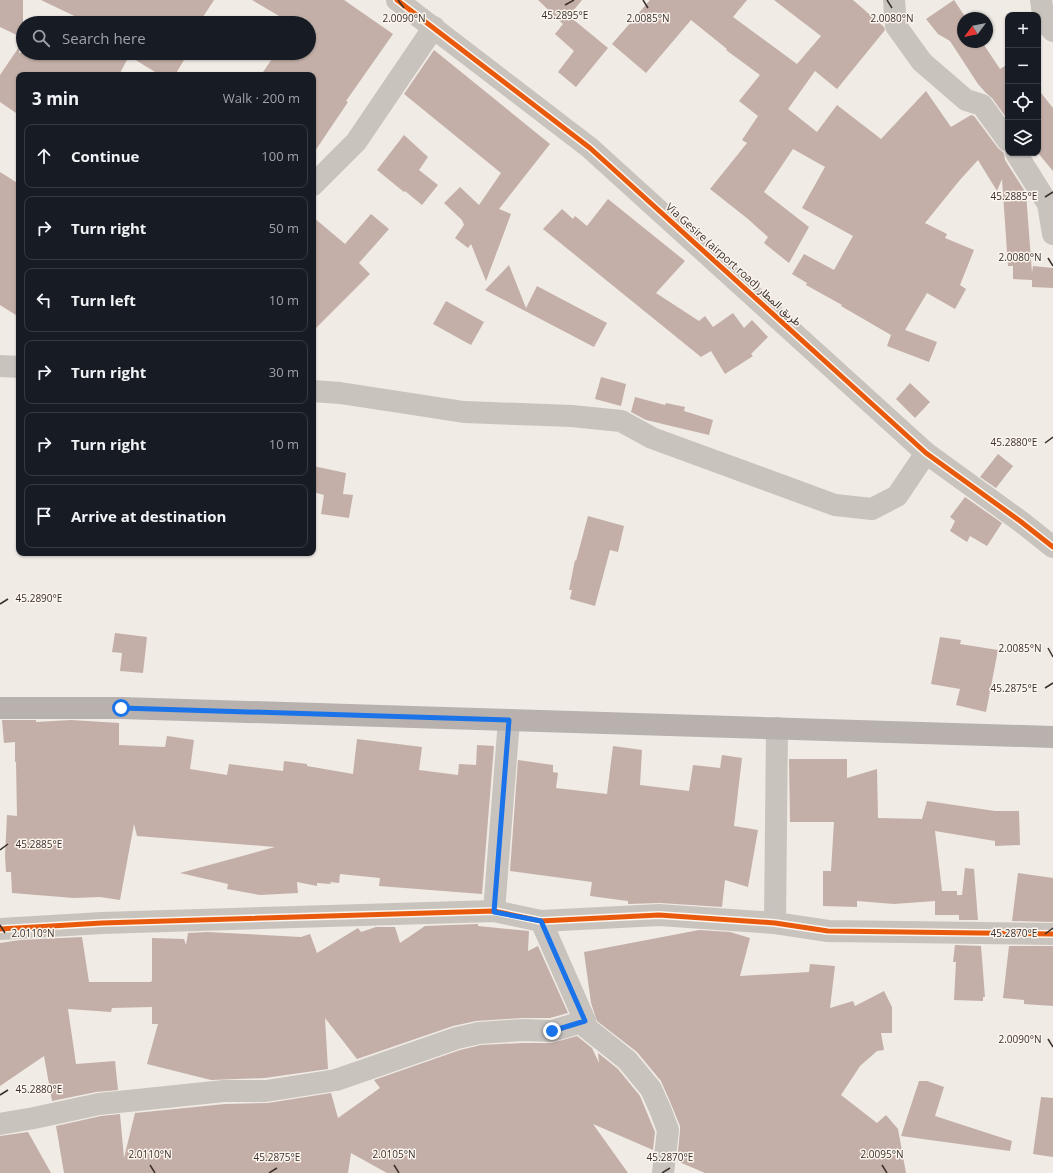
<!DOCTYPE html>
<meta charset="utf-8">
<style>
:root{--surface:#171b24;--page:#20242c;--text:#f1f3f6;--muted:#9ea1a6;--line:#363941}
body{margin:0;font-family:"Open Sans",Vazirmatn,sans-serif;background:var(--page);color:var(--text)}
.controls{position:absolute;right:12px;top:12px;display:grid;overflow:hidden;border-radius:8px;box-shadow:0 1px 3px #0004}
.controls button{width:36px;height:36px;display:grid;place-items:center;padding:0;border:0;border-bottom:1px solid var(--line);background:var(--surface);color:var(--text);font:20px sans-serif}
.compass{position:absolute;left:957px;top:12px;width:36px;height:36px;border-radius:50%;background:var(--surface);box-shadow:0 1px 3px #0004;rotate:238deg}
.stop{position:absolute;width:12px;height:12px;margin:-9px;border:3px solid #1a73e8;border-radius:50%;background:#fff}
.stop.end{background:#1a73e8;border-color:#fff;box-shadow:0 1px 4px #0008}
.list{margin:0;padding:0;list-style:none}
h2{display:flex;justify-content:space-between;align-items:center;height:52px;margin:0;padding:0 16px;font-size:17px}
h2 small{font-size:13px;font-weight:400;color:var(--muted)}
.list li{display:grid;grid-template-columns:26px 1fr auto;gap:12px;align-items:center;box-sizing:border-box;height:64px;margin:0 8px 8px;padding:0 8px;border:1px solid var(--line);border-radius:8px}
.list b{display:block;font-size:15px;white-space:nowrap}
.list em{font-size:13px;font-style:normal;color:var(--muted)}
.icon{flex:none;width:22px;height:22px;fill:none;stroke:currentColor;stroke-width:2;stroke-linecap:round;stroke-linejoin:round}
.map{position:relative;flex:none;width:1053px;height:1173px;overflow:hidden}
.search{position:absolute;background:var(--surface);box-shadow:0 1px 3px #0004;left:16px;top:16px;width:300px;height:44px;display:flex;align-items:center;gap:10px;box-sizing:border-box;padding:0 14px;border-radius:22px;color:var(--muted);font-size:15px}
.panel{position:absolute;background:var(--surface);box-shadow:0 1px 3px #0004;left:16px;top:72px;width:300px;height:484px;border-radius:8px}
.map>svg:first-child{display:block}
.building{fill:#c3afa7}
.lines{fill:none;stroke-linecap:round;stroke-linejoin:round}
.minor{stroke:#c9c3be;stroke-width:22}
.major{stroke:#b8b1ad;stroke-width:22}
.cycleway-casing{stroke:#fbf5ee;stroke-width:8}
.cycleway{stroke:#e8590c;stroke-width:5}
.route{stroke:#1a73e8;stroke-width:5}
.ticks{fill:none;stroke:#3b302b;stroke-width:1.5}
.labels{text-anchor:middle;dominant-baseline:central;stroke-width:3;stroke-linejoin:round;paint-order:stroke}
.street-label{font-size:11px;fill:#3b302b;stroke:#fbf5ee}
.ticks-label{font-size:10px;text-anchor:middle;fill:#3b302b;stroke:#fbf5ee;stroke-width:3;stroke-linejoin:round;paint-order:stroke}
</style>
<div class="map">
<svg width="1053" height="1173" viewBox="0 0 1053 1173">
<rect width="100%" height="100%" fill="#f0ebe5"/>
<g class="building">
<path d="M0 0H23V38L0 27Z"/>
<path d="M41 0H214L199 23H89Z"/>
<path d="M252 0H344L393 34 346 101 348 102 313 154V75H261L276 53H309V23H291Z"/>
<path d="M538 0H582L569 16 608 48 576 87 558 72 574 51 555 34 563 24Z"/>
<path d="M650 0H747L733 17 797 64 821 36 774 0H853L884 27 885 30 837 89 815 71 788 109 817 132 837 105 881 139 926 91 951 127 971 115 974 116 998 148 1004 153 1005 160 1026 193 1032 273 1033 266 1053 268V288L1032 287V280L1013 279V266H1008L1002 179 997 191 978 160 959 181 925 223 947 234 945 238 974 250 960 285 966 289 955 309 927 293 905 330 937 342 929 362 887 346 891 335 841 306 842 305 806 285 807 283 792 274 804 254 834 270 853 236 802 208 825 167 793 149 764 192 809 227 789 263 764 243 768 237 748 219 710 189 747 143 742 140 758 116 739 101 760 75 726 50 727 49 691 20 646 73 612 44Z"/>
<path d="M954 0 966 18H963V42H982L1000 69 1008 64V120L992 98 986 93 978 84 950 41 938 34 926 19Z"/>
<path d="M19 47V53H173L184 60 175 75H160L129 56 119 75H19V115L0 102V75Z"/>
<path d="M434 50 550 144 499 209 511 214 486 281 471 244 468 248 455 238 464 225 462 220 444 203 460 187 479 205 501 173 404 94Z"/>
<path d="M1038 89 1053 108V171L1038 153Z"/>
<path d="M404 135 428 157 419 170 438 185 422 205 405 191 404 192 377 170Z"/>
<path d="M0 172 19 184V317L0 305Z"/>
<path d="M608 199 685 261 656 293 699 321 705 316 713 327 733 313 744 328 752 320 768 337 751 354 753 356 725 374 711 351 701 357 543 229 562 209 573 219 575 216 587 226Z"/>
<path d="M371 214 389 229 359 263 370 274 313 331V217L345 244Z"/>
<path d="M509 265 526 308 537 286 607 323 594 347 485 290Z"/>
<path d="M446 301 484 322 471 345 433 324Z"/>
<path d="M601 377 626 384 621 406 595 399Z"/>
<path d="M910 383 930 402 915 418 896 399Z"/>
<path d="M635 397 665 405 666 403 685 407 684 411 713 420 709 435 646 420 631 412Z"/>
<path d="M998 454 1013 466 996 488 980 477Z"/>
<path d="M313 466 346 473 343 494 353 495 349 518 321 514 324 495 313 492Z"/>
<path d="M965 497 1002 523 987 546 970 536 967 542 950 531 955 521 950 517Z"/>
<path d="M588 516 624 526 618 552 610 550 595 606 570 599 572 590H569L575 560 576 561Z"/>
<path d="M115 633 147 637 143 673 120 671 122 653 112 652Z"/>
<path d="M940 637 961 640 960 644 998 650 986 712 956 705 960 689 931 684Z"/>
<path d="M2 720H36V722L71 720 119 723V745L165 747 167 736 194 740 190 769 227 775 229 764 283 771 284 761 307 764V766L353 774 357 739 422 747 419 770 458 775 459 764 476 765 477 745 494 746 482 894 379 886 380 878 340 874 339 883 330 882 331 884 317 883V886L297 882 298 893 260 895 227 889 228 884 180 873 275 847 137 836 134 824 120 900 100 897 74 898 12 893 11 872H6L5 856 7 815 17 816 16 762H15V742L4 743Z"/>
<path d="M613 746 642 750 640 785 689 791 693 765 720 768 722 755 742 758 734 826 758 830 748 887 725 880 722 907 660 903 628 904V901L590 896 592 882 510 871 518 760 553 765V772L558 773 556 788 607 794Z"/>
<path d="M789 759H847V778L877 769 878 818 922 819 927 801 995 811H1019L1020 845 995 846V841L935 831 942 891H957V895H962L965 868 974 869 978 920H959V915H935V901L894 904 857 901V907L823 906V871H831L834 822H790Z"/>
<path d="M1018 873 1053 878V922L1012 921Z"/>
<path d="M478 924V926L529 931 528 951 538 946 568 1013 550 1018H522L476 1021 453 1026 357 1059 325 1018 328 1069 265 1078 211 1080 147 1064 158 1024H152V1007L112 1008 111 1012 68 1009 76 1064 115 1061 118 1090 96 1092 52 1101 44 1056 0 1086V943L20 940 82 937 89 982H150L152 981V938L184 939 186 945 188 933 207 932 301 937 310 934 317 953 358 928 361 932 376 927H395L400 943 425 926Z"/>
<path d="M699 930 730 932 750 938 740 976 809 972 810 964 835 966 830 1008 853 1001 855 1006 884 991 892 1007V1033H881L884 1050 877 1051 860 1066 841 1095 877 1123 886 1115 898 1129 906 1173H705L677 1161 680 1131V1126L671 1104 661 1081 637 1052 597 1021 591 1003 584 952Z"/>
<path d="M955 945 981 946 985 997H983V1001L954 1000 956 962H953Z"/>
<path d="M1009 946H1053V1006L1024 1004V1000L1003 998Z"/>
<path d="M577 1036 592 1048 599 1063 598 1053 618 1069 640 1096 655 1132 653 1150 593 1124 628 1173H387L351 1153 348 1173H64L56 1126 101 1116 120 1114 124 1158 135 1113 225 1104 268 1103 331 1093 338 1118 380 1088 374 1080 460 1050 481 1045 523 1043H552Z"/>
<path d="M919 1081H927L944 1087 935 1116 1012 1141 1010 1151 901 1136Z"/>
<path d="M1041 1097 1053 1098V1157L1033 1154Z"/>
<path d="M28 1132 51 1173H0V1136Z"/>
</g>
<g class="lines">
<g class="minor">
<path d="M397 0 590 148 926 453 1020 521 1053 547"/>
<path d="M894 0 896 26 922 62 966 100 982 105 1008 141"/>
<path d="M1041 0 1044 21 1053 31"/>
<path d="M1016 153 1048 204 1053 234"/>
<path d="M313 185 356 142 434 27"/>
<path d="M0 366 19 367"/>
<path d="M313 391 340 393 464 412 572 416 621 421 652 438 835 505 872 509 897 496 926 453"/>
<path d="M494 911 509 720"/>
<path d="M775 923 777 728"/>
<path d="M0 929 102 923 494 911 541 921 659 915 775 923 828 931 1053 934"/>
<path d="M585 1021 583 1025 627 1060 651 1089 660 1109 668 1130 663 1173"/>
<path d="M0 1124 34 1118 99 1104 224 1091H266L336 1080 457 1038 479 1033 523 1030 552 1031 585 1021 541 921"/>
</g>
<path class="major" d="M0 708H121L509 720 1053 737"/>
<defs>
<g id="cycleway">
<path d="M397 0 590 148 926 453 1020 521 1053 547"/>
<path d="M0 929 102 923 494 911 541 921 659 915 775 923 828 931 1053 934"/>
</g>
</defs>
<use href="#cycleway" class="cycleway-casing"/>
<use href="#cycleway" class="cycleway"/>
</g>
<g class="lines">
<path class="route" d="M121 708 509 720 494 912 541 921 585 1021 552 1031"/>
</g>
<path class="ticks" d="M398 0 404 8M643 0 648 8M887 0 892 8M565 5 574 0M1045 197 1053 192M1048 258 1053 266M1045 443 1053 437M0 604 8 599M1048 648 1053 657M1045 688 1053 683M0 850 8 844M0 925 5 933M1045 934 1053 928M1048 1039 1053 1047M0 1095 8 1090M150 1165 155 1173M394 1165 399 1173M882 1165 887 1173M269 1173 277 1168M662 1173 670 1168"/>
<g class="labels">
<g class="street-label">
<text transform="translate(734 264) rotate(42)">Via Gesire (airport road) طريق المطار</text>
</g>
</g>
<g class="ticks-label">
<text x="565" y="19">45.2895°E</text>
<text x="404" y="22">2.0090°N</text>
<text x="648" y="22">2.0085°N</text>
<text x="892" y="22">2.0080°N</text>
<text x="1014" y="200">45.2885°E</text>
<text x="1020" y="261">2.0080°N</text>
<text x="1014" y="446">45.2880°E</text>
<text x="39" y="602">45.2890°E</text>
<text x="1020" y="652">2.0085°N</text>
<text x="1014" y="692">45.2875°E</text>
<text x="39" y="848">45.2885°E</text>
<text x="33" y="937">2.0110°N</text>
<text x="1014" y="937">45.2870°E</text>
<text x="1020" y="1043">2.0090°N</text>
<text x="39" y="1093">45.2880°E</text>
<text x="150" y="1158">2.0110°N</text>
<text x="394" y="1158">2.0105°N</text>
<text x="882" y="1158">2.0095°N</text>
<text x="277" y="1161">45.2875°E</text>
<text x="670" y="1161">45.2870°E</text>
</g>
</svg>
<div class="controls">
<button>+</button>
<button>−</button>
<button><svg class="icon" aria-label="locate" viewBox="0 0 24 24"><circle cx="12" cy="12" r="6"/><path d="M12 2v4M12 18v4M2 12h4M18 12h4"/></svg></button>
<button><svg class="icon" aria-label="layers" viewBox="0 0 24 24"><path d="M12 4l9 5-9 5-9-5zM3 14l9 5 9-5"/></svg></button>
</div>
<svg class="compass" viewBox="-18 -18 36 36"><path d="M0-13l5 13h-10z" fill="#e53935"/><path d="M0 13l5-13h-10z" fill="#9ea1a6"/></svg>
<div class="stop" style="left:121px;top:708px"></div>
<div class="stop end" style="left:552px;top:1031px"></div>
<div class="search"><svg class="icon" aria-label="search" viewBox="0 0 24 24"><circle cx="10" cy="10" r="6"/><path d="M15 15l6 6"/></svg>Search here</div>
<section class="panel">
<h2>3 min<small>Walk · 200 m</small></h2>
<ul class="list">
<li><svg class="icon" aria-label="ahead" viewBox="0 0 24 24"><path d="M12 20V5M6 11l6-6 6 6"/></svg><div><b>Continue</b></div><em>100 m</em></li>
<li><svg class="icon" aria-label="right" viewBox="0 0 24 24"><path d="M7 20v-9h11M14 6l5 5-5 5"/></svg><div><b>Turn right</b></div><em>50 m</em></li>
<li><svg class="icon" aria-label="left" viewBox="0 0 24 24"><path d="M17 20v-9H6M10 6l-5 5 5 5"/></svg><div><b>Turn left</b></div><em>10 m</em></li>
<li><svg class="icon" aria-label="right" viewBox="0 0 24 24"><path d="M7 20v-9h11M14 6l5 5-5 5"/></svg><div><b>Turn right</b></div><em>30 m</em></li>
<li><svg class="icon" aria-label="right" viewBox="0 0 24 24"><path d="M7 20v-9h11M14 6l5 5-5 5"/></svg><div><b>Turn right</b></div><em>10 m</em></li>
<li><svg class="icon" aria-label="arrive" viewBox="0 0 24 24"><path d="M6 21V4h12l-3 4 3 4H6"/></svg><div><b>Arrive at destination</b></div></li>
</ul>
</section>
</div>
